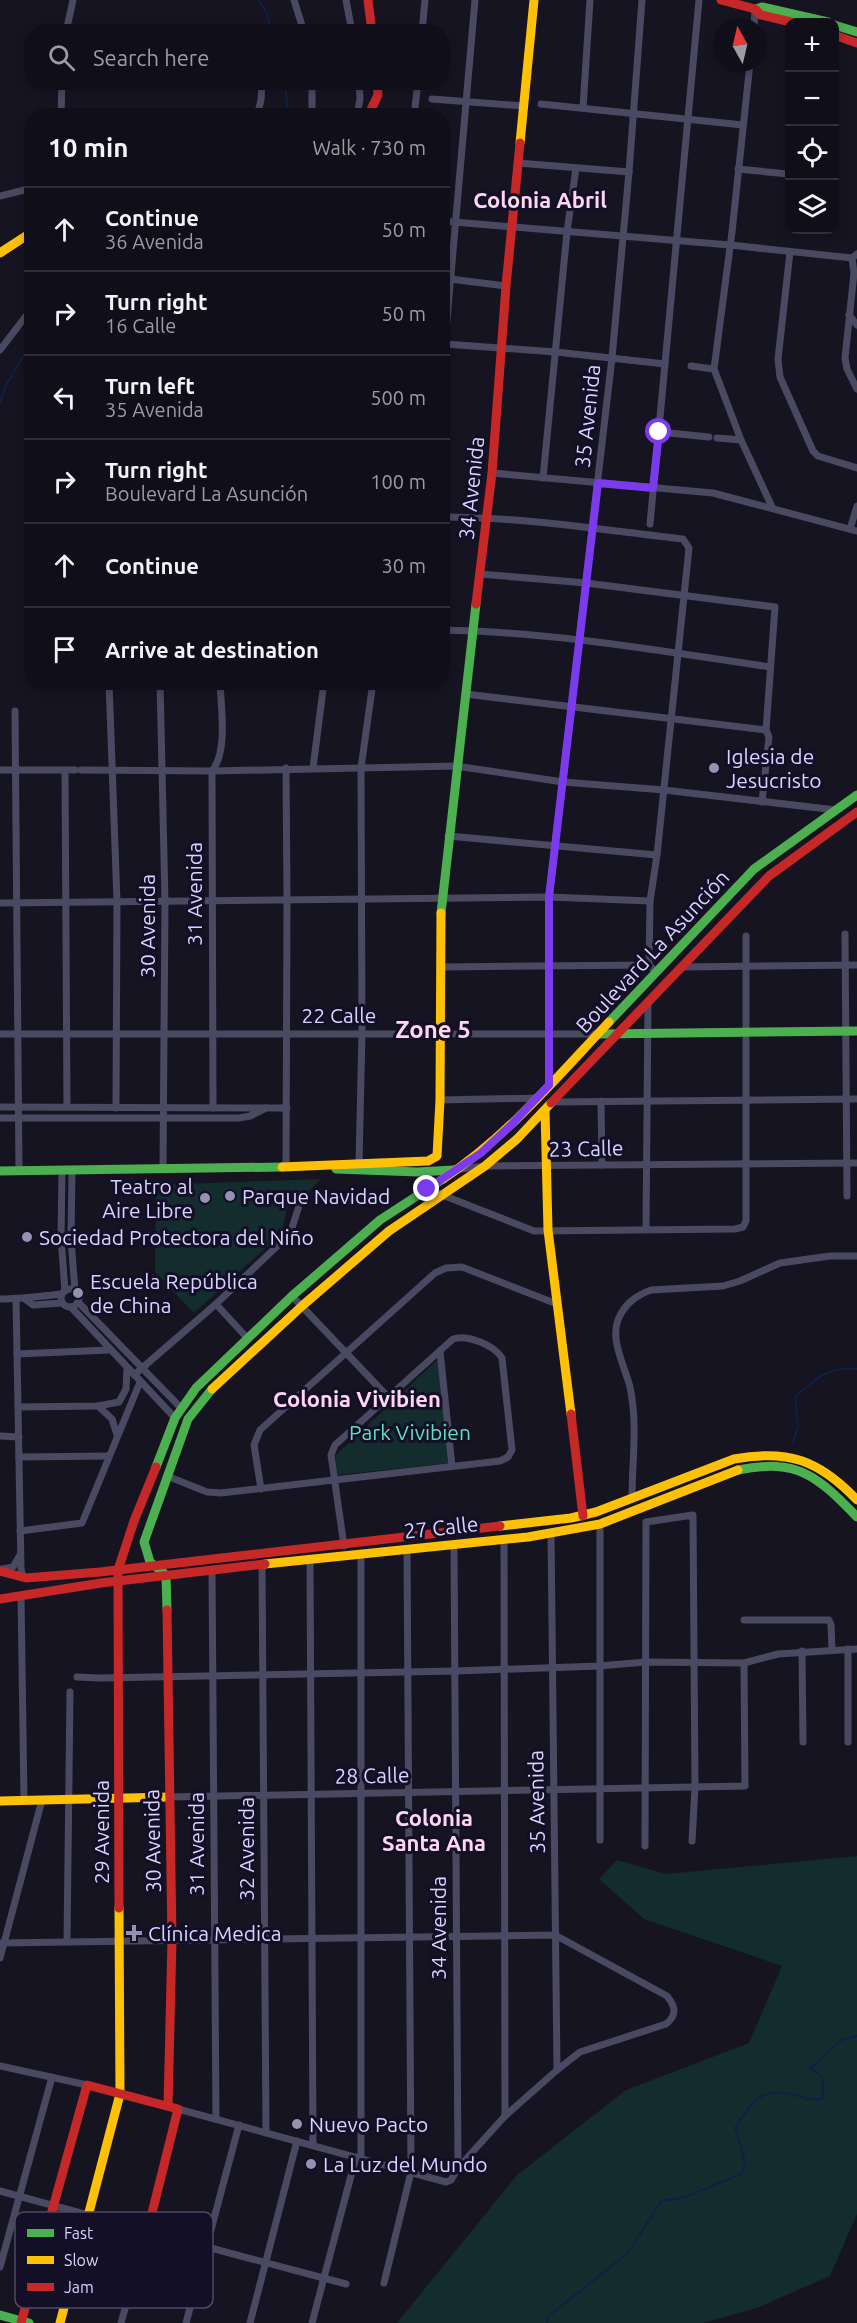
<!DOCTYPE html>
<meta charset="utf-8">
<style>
:root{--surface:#100f19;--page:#1e1d26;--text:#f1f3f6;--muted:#9c9ca2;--line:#302f38}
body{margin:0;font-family:Ubuntu,sans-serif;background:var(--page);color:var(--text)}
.controls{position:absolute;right:18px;top:18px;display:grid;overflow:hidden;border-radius:12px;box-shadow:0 3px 9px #0003}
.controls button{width:54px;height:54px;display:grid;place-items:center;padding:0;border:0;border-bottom:2px solid var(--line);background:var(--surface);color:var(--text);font:30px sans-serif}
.compass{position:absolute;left:713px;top:18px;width:54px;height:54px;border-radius:50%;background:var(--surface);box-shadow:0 3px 9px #0003;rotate:352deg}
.stop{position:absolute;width:18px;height:18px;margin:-14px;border:4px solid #7c3aed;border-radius:50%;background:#fff}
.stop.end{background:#7c3aed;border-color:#fff;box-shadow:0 2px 6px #0008}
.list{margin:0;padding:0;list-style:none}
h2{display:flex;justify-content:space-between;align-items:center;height:78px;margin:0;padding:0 24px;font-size:26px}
h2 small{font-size:20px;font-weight:400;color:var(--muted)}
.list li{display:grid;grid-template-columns:39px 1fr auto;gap:18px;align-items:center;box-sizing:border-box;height:84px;padding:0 24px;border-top:2px solid var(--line)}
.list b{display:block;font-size:22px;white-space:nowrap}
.list p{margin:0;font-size:20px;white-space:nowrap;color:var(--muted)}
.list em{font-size:20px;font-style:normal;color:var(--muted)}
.icon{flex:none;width:33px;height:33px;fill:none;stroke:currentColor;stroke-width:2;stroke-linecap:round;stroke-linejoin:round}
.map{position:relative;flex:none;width:857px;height:2323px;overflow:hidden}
.search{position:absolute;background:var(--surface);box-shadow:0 3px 9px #0003;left:24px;top:24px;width:426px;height:66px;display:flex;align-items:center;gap:15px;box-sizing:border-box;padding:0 21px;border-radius:24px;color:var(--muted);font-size:22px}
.panel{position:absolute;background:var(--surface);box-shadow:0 3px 9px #0003;left:24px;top:108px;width:426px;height:582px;border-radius:24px}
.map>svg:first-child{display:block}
.green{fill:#132c2d}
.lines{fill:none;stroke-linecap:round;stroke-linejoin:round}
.stream{stroke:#0d2144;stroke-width:2}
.street{stroke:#4a4962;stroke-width:7}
.fast{stroke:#4caf50;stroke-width:9}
.slow{stroke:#ffc107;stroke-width:9}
.jam{stroke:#c62828;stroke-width:9}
.route{stroke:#7c3aed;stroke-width:8}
.poi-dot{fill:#9591b1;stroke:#130f26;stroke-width:2}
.labels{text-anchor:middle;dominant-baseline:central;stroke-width:6;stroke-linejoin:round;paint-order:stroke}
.street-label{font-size:21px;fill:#d9d4ff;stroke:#130f26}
.poi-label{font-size:21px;fill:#d9d4ff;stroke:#130f26;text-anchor:start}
.park-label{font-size:21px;fill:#5fe0c0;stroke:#130f26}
.neighbourhood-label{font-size:22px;font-weight:bold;fill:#ffd6f0;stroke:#130f26}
.quarter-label{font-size:24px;font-weight:bold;fill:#ffd6f0;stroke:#130f26}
.key{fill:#130f26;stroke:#4e4a67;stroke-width:1.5}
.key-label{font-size:16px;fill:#d9d4ff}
</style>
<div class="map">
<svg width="857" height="2323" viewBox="0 0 857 2323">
<rect width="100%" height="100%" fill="#161421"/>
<g class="green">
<path d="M321 1179 304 1196 288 1205 281 1234 194 1313 155 1272 156 1185Z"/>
<path d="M438 1359 450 1463 337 1475 335 1456Z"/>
<path d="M857 1856V2214L830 2276 757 2308 703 2323H397L517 2175 626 2090 749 2043 782 1966 644 1919 599 1879 617 1860 666 1874Z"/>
</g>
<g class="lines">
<g class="stream">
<path d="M258 0 267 13 271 32"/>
<path d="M285 82 288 116"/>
<path d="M0 403 5 387 32 341"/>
<path d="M793 1443 798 1427 795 1397C817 1377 827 1367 857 1369"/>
<path d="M548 2323 546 2318 628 2253 661 2201 685 2197 741 2174 745 2162 735 2128C753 2101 761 2086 795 2095 805 2098 813 2101 823 2098V2077L811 2069 841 2040 857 2036"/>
</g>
<g class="street">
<path d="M294 0 304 32"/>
<path d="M346 0 352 32"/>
<path d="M754 27 755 9"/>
<path d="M66 32 73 0"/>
<path d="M422 32 425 0"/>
<path d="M750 63 732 232 714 369 741 440 772 507"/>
<path d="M312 82V116"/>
<path d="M432 99 524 106"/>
<path d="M541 104 743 125"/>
<path d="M583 108 590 0"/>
<path d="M61 116 62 82"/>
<path d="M257 116 261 100 262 82"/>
<path d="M357 116 360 99 359 82"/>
<path d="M414 116 418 82"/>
<path d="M518 163 629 172"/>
<path d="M738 169 788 174 790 176"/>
<path d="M0 196 32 188"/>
<path d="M442 221 730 245 852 258 857 254"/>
<path d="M790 252 778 359 780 377 813 451 818 456 857 468"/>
<path d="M852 258 854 273 845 358 847 369 857 389"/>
<path d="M442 278 506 286"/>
<path d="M849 315 857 325"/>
<path d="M445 344 556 352 665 364"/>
<path d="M0 350 32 308"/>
<path d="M691 366 714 369"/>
<path d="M442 377 475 0"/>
<path d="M442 421V428"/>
<path d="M659 432 709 437"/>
<path d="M717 438 741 440"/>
<path d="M492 473 713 493 857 531"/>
<path d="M543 478 567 232 576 168"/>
<path d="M442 517C523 517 603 530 683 539L689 548 657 855 650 901 649 965"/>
<path d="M650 524 699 0"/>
<path d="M850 529 857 506"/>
<path d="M480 574 586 583 775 607 766 730 769 737 762 802"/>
<path d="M442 630C552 632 662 651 770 667"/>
<path d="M109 682 117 901 116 1108"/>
<path d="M160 682 165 901 163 1169"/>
<path d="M465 694 766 730"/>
<path d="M15 711 19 1171"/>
<path d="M286 768 287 900 286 1167"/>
<path d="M313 768 324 682"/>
<path d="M0 770H75"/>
<path d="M65 770 67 1107"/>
<path d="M81 770 212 771 456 766 563 782 664 790 836 810"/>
<path d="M448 836 657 855"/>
<path d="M0 903 549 897 650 901"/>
<path d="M845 934 847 1196"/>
<path d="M441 967 649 965 652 968"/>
<path d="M681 967 857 965"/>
<path d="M0 1034H598"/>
<path d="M549 1085V897L612 358 629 172 642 0"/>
<path d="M440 1100 539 1098"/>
<path d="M601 1101 602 1165"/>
<path d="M553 1102 857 1099"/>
<path d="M0 1107 287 1108"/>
<path d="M213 1108 212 771C228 751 221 708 220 682"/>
<path d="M0 1118H239L250 1116 266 1108"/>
<path d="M359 1163 362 1033 361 768 373 682"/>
<path d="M461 1169 485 1166 857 1163"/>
<path d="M62 1170 61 1238 65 1291"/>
<path d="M72 1170 71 1239 75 1291"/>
<path d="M427 1189 534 1231 735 1229 743 1227 746 1221V936"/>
<path d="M646 1228 648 1002"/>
<circle cx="70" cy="1298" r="9"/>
<path d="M292 1296 389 1398"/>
<path d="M0 1299C21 1299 41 1296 62 1294"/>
<path d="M16 1299 21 1568 22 1574 26 1578"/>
<path d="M25 1299 33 1305 62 1303"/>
<path d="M78 1302 181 1408"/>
<path d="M216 1304 248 1339"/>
<path d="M71 1307 175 1418"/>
<path d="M440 1351 452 1466"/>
<path d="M17 1354 109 1350"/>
<path d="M134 1375 216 1304 290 1234 300 1203"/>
<path d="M98 1406 112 1419 117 1435"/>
<path d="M18 1407 98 1406 119 1402 126 1389 127 1369"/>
<path d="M0 1436 19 1437"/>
<path d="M19 1457 109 1456"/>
<path d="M167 1476 207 1492 221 1493 334 1480 343 1479 500 1461 508 1457 512 1450 502 1358C494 1345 467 1334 453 1339L335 1445 331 1455 344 1546"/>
<path d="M261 1489 254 1445 260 1430 435 1273 446 1268 462 1267 557 1304"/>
<path d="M632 1498C632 1460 638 1425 630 1387 625 1367 610 1340 618 1320 624 1304 637 1295 651 1290L723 1286 740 1281 780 1263 830 1256H857"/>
<path d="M600 1524V1840"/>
<path d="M20 1531 82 1523 140 1382"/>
<path d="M551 1533 557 2070"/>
<path d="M504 1539 505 2116"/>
<path d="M454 1544 458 2168"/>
<path d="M310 1560 313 2145"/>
<path d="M262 1564 266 2133"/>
<path d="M2 1569 13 1567 20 1555"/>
<path d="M212 1569 216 2119"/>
<path d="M21 1595 24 1801"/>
<path d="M744 1620H829L831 1625 832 1650"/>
<path d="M848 1649V1742"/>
<path d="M802 1651 803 1742"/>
<path d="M77 1677 100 1678 456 1671 599 1666 646 1662 744 1663 778 1654 857 1649"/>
<path d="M169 1797 745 1786 744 1663"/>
<path d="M645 1846 646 1522 693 1515 695 1787 692 1841"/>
<path d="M67 1942 70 1692"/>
<path d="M0 1943 555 1935 667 1996C676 2007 677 2015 666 2024L580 2052 557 2070 505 2116 458 2168 451 2180 446 2182 178 2109"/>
<path d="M0 1958 42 1800"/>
<path d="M0 2066 87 2085"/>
<path d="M361 2159V1554"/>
<path d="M0 2191 88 2215"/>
<path d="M0 2267 52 2077"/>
<path d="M384 2283 411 2172 407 1549"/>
<path d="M121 2323 147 2231 346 2284"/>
<path d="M186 2323 239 2125"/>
<path d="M250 2323 297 2141"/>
<path d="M312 2323 356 2157"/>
</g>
<g class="fast">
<path d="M755 9 762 7 828 22"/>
<path d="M834 25 857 32"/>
<path d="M441 913 476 604"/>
<path d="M609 1022 754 869 857 795"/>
<path d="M598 1034 857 1031"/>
<path d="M336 1169 418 1172 454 1170"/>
<path d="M0 1171 282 1167"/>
<path d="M156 1467 175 1418 196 1388 292 1296 380 1220 443 1179"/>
<path d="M738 1470C798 1458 817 1476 857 1517"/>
<path d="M167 1610 166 1575 150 1562 144 1542 188 1419 212 1389"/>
<path d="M0 2315 29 2323"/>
</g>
<g class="slow">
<path d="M520 143 534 0"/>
<path d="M0 253 32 232"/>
<path d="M545 1111 548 1230 571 1414"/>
<path d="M282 1167 428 1161 437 1156 440 1100 441 913"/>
<path d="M443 1179C507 1137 557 1077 609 1022"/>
<path d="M212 1389 302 1306 389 1231 485 1166 517 1139 551 1103"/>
<path d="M500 1526 571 1518 596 1512 734 1459C788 1449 819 1460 857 1500"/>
<path d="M265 1564 528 1537 600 1524 738 1470"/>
<path d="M0 1801 169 1797"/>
<path d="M88 2215 147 2231 151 2217"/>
<path d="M60 2323 120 2094 119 1908"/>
</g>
<g class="jam">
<path d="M368 0 372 32"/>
<path d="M721 0 755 9 761 15 791 22"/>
<path d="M834 35 857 43"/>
<path d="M368 116 378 95 377 82"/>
<path d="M476 604 492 473 506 286 520 143"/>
<path d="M551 1103 769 876 857 812"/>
<path d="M571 1414 583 1516"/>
<path d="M0 1571 26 1578 100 1572 500 1526"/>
<path d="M0 1599 101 1583 265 1564"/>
<path d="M167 1610 172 1940 168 2106"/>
<path d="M119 1908 118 1570 134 1521 156 1467"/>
<path d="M21 2323 87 2085 178 2109 151 2217"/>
</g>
</g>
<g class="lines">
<path class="route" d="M427 1189 481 1153 510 1126 549 1085V897L598 483 653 488 659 432"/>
</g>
<g class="poi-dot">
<circle cx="714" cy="768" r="6"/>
<circle cx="230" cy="1196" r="6"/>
<circle cx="205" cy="1198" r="6"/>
<circle cx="27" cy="1237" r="6"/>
<circle cx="78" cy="1293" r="6"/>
<path d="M131 1924h6v6h6v6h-6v6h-6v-6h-6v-6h6z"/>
<circle cx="297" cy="2124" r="6"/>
<circle cx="311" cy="2164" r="6"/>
</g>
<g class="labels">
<g class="street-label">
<text transform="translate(587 416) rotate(-84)">35 Avenida</text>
<text transform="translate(471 488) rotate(-84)">34 Avenida</text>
<text transform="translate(194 894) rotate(-90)">31 Avenida</text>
<text transform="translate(147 926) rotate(-90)">30 Avenida</text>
<text transform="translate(652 951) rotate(-47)">Boulevard La Asunción</text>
<text x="339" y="1015">22 Calle</text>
<text transform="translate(586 1148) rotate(-1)">23 Calle</text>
<text transform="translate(441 1527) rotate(-6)">27 Calle</text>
<text transform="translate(372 1775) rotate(-1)">28 Calle</text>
<text transform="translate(536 1802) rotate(-91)">35 Avenida</text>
<text transform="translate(101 1832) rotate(-90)">29 Avenida</text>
<text transform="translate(152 1841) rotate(-91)">30 Avenida</text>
<text transform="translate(196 1844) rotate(-90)">31 Avenida</text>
<text transform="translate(246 1849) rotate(-90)">32 Avenida</text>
<text transform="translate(438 1928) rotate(-90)">34 Avenida</text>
</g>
<g class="poi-label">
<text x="726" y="756">Iglesia de<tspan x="726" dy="24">Jesucristo</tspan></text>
<text x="193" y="1186" text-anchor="end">Teatro al<tspan x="193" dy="24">Aire Libre</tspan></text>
<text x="242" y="1196">Parque Navidad</text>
<text x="39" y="1237">Sociedad Protectora del Niño</text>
<text x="90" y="1281">Escuela República<tspan x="90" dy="24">de China</tspan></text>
<text x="148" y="1933">Clínica Medica</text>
<text x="309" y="2124">Nuevo Pacto</text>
<text x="323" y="2164">La Luz del Mundo</text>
</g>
<g class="park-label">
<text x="410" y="1432">Park Vivibien</text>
</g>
<g class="neighbourhood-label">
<text x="540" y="199">Colonia Abril</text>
<text x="357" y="1398">Colonia Vivibien</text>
<text x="434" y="1817">Colonia<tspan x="434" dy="25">Santa Ana</tspan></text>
</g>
<g class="quarter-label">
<text x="433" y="1029">Zone 5</text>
</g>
</g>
<rect x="15" y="2212" width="198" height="96" rx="9" class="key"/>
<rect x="27" y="2229" width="27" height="8" fill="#4caf50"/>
<rect x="27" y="2256" width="27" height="8" fill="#ffc107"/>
<rect x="27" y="2283" width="27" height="8" fill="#c62828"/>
<g class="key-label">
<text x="64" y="2239">Fast</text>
<text x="64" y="2266">Slow</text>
<text x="64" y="2293">Jam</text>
</g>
</svg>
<div class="controls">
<button>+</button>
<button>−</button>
<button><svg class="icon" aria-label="locate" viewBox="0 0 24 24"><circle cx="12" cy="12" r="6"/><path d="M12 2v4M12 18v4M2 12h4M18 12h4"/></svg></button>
<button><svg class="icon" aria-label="layers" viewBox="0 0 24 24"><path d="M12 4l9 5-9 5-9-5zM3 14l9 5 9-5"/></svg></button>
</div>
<svg class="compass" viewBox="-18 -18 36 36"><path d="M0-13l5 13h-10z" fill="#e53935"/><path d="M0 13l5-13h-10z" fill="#9c9ca2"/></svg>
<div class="stop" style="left:659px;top:432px"></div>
<div class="stop end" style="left:427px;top:1189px"></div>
<div class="search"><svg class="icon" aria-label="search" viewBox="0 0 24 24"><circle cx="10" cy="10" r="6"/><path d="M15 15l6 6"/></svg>Search here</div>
<section class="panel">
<h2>10 min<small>Walk · 730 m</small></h2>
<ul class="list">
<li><svg class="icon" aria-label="ahead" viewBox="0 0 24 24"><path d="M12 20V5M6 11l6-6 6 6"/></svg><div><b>Continue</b><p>36 Avenida</p></div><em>50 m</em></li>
<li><svg class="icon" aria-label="right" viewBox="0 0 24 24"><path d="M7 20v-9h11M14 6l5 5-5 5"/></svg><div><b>Turn right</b><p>16 Calle</p></div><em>50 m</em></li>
<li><svg class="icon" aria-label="left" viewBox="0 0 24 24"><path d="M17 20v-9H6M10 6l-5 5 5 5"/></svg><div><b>Turn left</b><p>35 Avenida</p></div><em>500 m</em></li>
<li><svg class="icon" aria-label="right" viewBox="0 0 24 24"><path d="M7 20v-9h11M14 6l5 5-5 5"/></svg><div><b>Turn right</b><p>Boulevard La Asunción</p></div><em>100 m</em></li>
<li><svg class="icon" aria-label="ahead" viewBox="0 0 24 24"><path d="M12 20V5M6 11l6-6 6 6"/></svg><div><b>Continue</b></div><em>30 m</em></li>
<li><svg class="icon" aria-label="arrive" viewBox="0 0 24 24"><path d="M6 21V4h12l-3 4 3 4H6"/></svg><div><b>Arrive at destination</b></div></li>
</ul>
</section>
</div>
